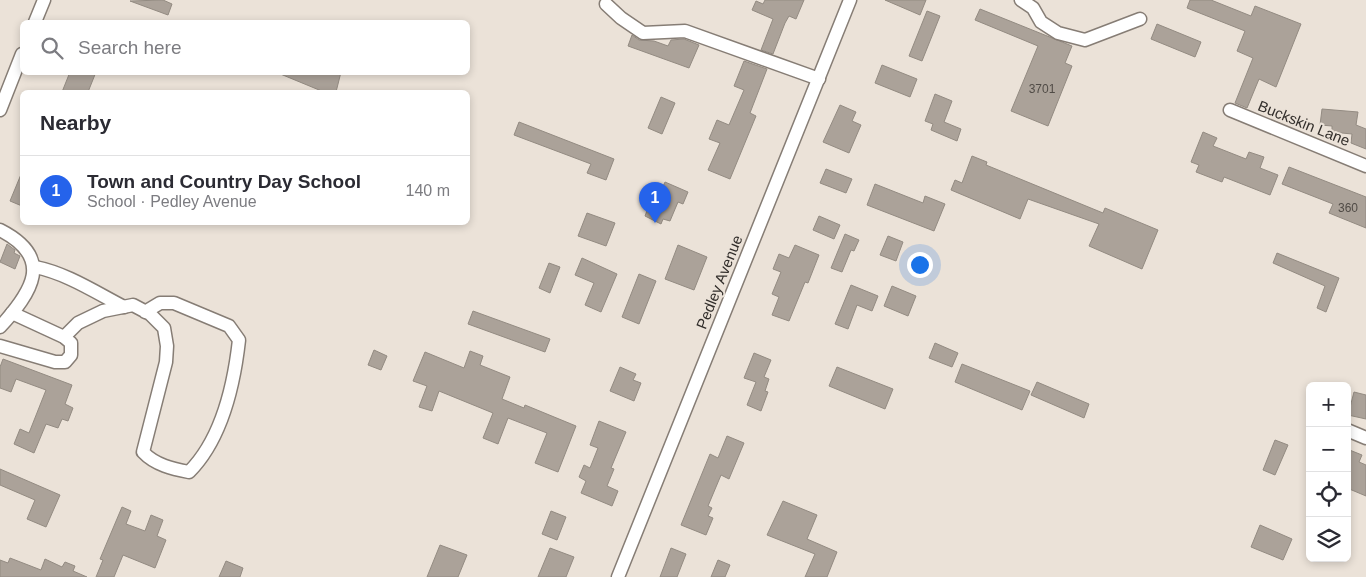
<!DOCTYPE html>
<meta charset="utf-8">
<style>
:root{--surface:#fff;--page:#f7f7f7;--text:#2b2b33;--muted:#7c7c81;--line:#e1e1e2;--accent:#2563eb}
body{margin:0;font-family:Arial,sans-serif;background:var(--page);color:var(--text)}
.controls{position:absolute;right:15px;bottom:15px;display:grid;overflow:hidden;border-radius:8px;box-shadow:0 2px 8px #0003}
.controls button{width:45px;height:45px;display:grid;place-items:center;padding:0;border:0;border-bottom:1px solid var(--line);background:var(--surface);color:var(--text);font:25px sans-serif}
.you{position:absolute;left:919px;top:264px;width:18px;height:18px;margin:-12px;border:4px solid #fff;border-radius:50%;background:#1a73e8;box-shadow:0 0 0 8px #1a73e833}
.badge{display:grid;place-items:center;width:32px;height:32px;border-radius:50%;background:var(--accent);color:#fff;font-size:16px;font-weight:700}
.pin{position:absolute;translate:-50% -41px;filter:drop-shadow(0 1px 2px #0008)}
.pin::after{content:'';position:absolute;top:26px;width:18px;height:15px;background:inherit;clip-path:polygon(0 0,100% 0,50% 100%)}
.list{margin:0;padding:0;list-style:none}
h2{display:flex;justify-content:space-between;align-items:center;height:65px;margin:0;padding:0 20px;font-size:21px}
h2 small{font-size:16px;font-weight:400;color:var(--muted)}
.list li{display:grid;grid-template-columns:32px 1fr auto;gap:15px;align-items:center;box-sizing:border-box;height:70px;padding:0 20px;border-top:1px solid var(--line)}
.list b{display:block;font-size:19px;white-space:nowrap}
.list p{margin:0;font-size:16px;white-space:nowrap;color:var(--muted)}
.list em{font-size:16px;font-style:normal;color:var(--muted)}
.icon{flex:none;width:28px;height:28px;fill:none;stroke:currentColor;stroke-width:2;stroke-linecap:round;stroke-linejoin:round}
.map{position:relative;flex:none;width:1366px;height:577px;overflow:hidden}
.search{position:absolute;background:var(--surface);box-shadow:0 2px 8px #0003;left:20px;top:20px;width:450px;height:55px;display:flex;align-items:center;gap:12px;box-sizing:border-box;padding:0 18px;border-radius:8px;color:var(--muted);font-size:19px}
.panel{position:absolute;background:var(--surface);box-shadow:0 2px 8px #0003;left:20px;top:90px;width:450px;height:135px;border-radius:8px}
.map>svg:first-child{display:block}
.building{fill:#aba299;stroke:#938b82}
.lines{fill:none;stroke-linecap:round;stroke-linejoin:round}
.minor-casing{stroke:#867d75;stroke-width:15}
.minor{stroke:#fff;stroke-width:12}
.labels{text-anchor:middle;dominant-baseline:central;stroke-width:4;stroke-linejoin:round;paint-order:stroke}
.number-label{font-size:12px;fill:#504b46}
.street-label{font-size:15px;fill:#322e2b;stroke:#ebe2d8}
</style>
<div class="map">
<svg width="1366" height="577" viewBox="0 0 1366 577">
<rect width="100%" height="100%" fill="#ebe2d8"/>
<g class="building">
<path d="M163 0 172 4 168 15 130 1Z"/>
<path d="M765 0H804L796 19 789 16 785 23 773 54 761 50 773 19 752 10 756 1 763 4Z"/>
<path d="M885 0H926L920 15Z"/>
<path d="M1190 0H1211L1251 16 1255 6 1301 24 1276 87 1259 79 1247 108 1235 103 1253 58 1237 51 1245 31 1187 8Z"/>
<path d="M980 9 1072 46 1065 63 1072 66 1048 126 1011 111 1038 46 975 20Z"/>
<path d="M927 11 940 16 922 61 909 56Z"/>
<path d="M1157 24 1201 42 1195 57 1151 39Z"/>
<path d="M632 35 639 40 654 41 668 46 671 40 684 39 699 45 689 68 628 46Z"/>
<path d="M744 61 767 69 750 113 756 116 730 179 708 170 720 143 709 139 717 120 729 125 744 90 734 86Z"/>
<path d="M882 65 917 79 910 97 875 83Z"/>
<path d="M70 72H96L88 92H62Z"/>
<path d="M341 72 336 92H324L278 73Z"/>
<path d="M935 94 952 101 944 122 961 129 957 141 931 130 933 124 925 121Z"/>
<path d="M661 97 675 103 662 134 648 128Z"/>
<path d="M840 105 856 112 852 121 861 125 849 153 823 142Z"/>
<path d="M1322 109 1358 112 1356 125 1366 129V149L1351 143 1352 134 1332 132V126L1320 125Z"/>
<path d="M519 122 614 159 606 180 587 173 591 164 514 135Z"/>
<path d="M1203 132 1217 138 1213 146 1246 159 1249 152 1264 157 1260 168 1278 175 1270 195 1224 177 1222 182 1196 172 1199 165 1191 162Z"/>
<path d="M972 156 987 162 986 165 1103 213 1105 208 1158 230 1142 269 1089 246 1099 224 1028 199 1020 219 951 190 955 180 962 183Z"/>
<path d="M1289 167 1366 197V228L1329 213 1333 204 1282 184Z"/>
<path d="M826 169 852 179 846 193 820 183Z"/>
<path d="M22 172V206L10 201Z"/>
<path d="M665 182 688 192 683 204 678 202 670 221 663 219 661 224 645 216 650 203 655 205Z"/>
<path d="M875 184 923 203 925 196 945 204 934 231 867 205Z"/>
<path d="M587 213 615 223 606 246 578 236Z"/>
<path d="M819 216 840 225 834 239 813 230Z"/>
<path d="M845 234 859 240 854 251 851 250 842 272 831 268Z"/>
<path d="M888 236 903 242 896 261 880 255Z"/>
<path d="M7 244 15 250 14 253 20 256 15 269 0 262Z"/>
<path d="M678 245 707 257 694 290 665 279Z"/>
<path d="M795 245 819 255 808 283 805 282 789 321 772 315 779 297 772 294 781 272 773 269 779 254 789 258Z"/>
<path d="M1277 253 1339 278 1326 312 1317 308 1325 286 1273 263Z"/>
<path d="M582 258 617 274 601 312 585 305 594 283 575 275Z"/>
<path d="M549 263 560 267 550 293 539 288Z"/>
<path d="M639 274 656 281 639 324 622 317Z"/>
<path d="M851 285 878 296 872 311 857 305 848 329 835 324Z"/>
<path d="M892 286 916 296 908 316 884 306Z"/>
<path d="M473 311 550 339 545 352 468 324Z"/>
<path d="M935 343 958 353 952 367 929 358Z"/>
<path d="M374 350 387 356 381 370 368 365Z"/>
<path d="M470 351 483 356 480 365 510 377 502 399 524 408 525 405 576 426 558 472 535 463 547 433 508 418 498 444 483 438 493 413 439 391 432 411 419 407 427 386 413 381 425 352 464 368Z"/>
<path d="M754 353 771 360 764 377 769 379 765 391 768 392 761 411 747 405 756 382 744 378Z"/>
<path d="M3 359 72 385 65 404 73 408 68 421 62 419 58 428 46 424 34 453 14 444 20 429 29 433 46 390 16 379 11 392 0 388V367Z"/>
<path d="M962 364 1030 391 1022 410 955 382Z"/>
<path d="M620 367 636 374 633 380 641 383 634 401 610 391Z"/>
<path d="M837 367 893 389 885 409 829 386Z"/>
<path d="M1037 382 1089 404 1084 418 1031 395Z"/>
<path d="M1354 392 1366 395V419L1348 415Z"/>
<path d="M599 421 626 432 611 468 614 469 607 486 618 491 612 506 581 493 586 481 579 477 584 465 590 468 598 448 590 445Z"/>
<path d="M727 436 744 443 729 479 721 475 708 506 712 508 708 516 713 518 706 535 681 525 710 454 718 458Z"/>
<path d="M1275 440 1288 445 1275 475 1263 470Z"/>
<path d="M1347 449 1362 455 1359 462 1366 465V496L1347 488Z"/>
<path d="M0 469 60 495 46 527 27 519 35 500 0 485Z"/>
<path d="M783 501 817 515 807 539 837 552 827 577H805L815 554 767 535Z"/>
<path d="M122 507 131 511 126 524 145 531 151 515 163 520 157 536 166 540 155 568 123 555 114 577H96L103 560 100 559Z"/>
<path d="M551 511 566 517 557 540 542 534Z"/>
<path d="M1260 525 1292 539 1283 560 1251 547Z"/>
<path d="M440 545 467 555 458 577H427Z"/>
<path d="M550 548 574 557 566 577H538Z"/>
<path d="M671 548 686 554 677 577H660Z"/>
<path d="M10 558 41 570 45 559 62 567 65 562 75 566 73 571 87 577H0V560L8 563Z"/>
<path d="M718 560 730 565 725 577H711Z"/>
<path d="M226 561 243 568 240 577H219Z"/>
</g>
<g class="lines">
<defs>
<g id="minor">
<path d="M1021 0 1033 8 1041 22 1058 33 1085 40 1140 19"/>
<path d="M606 4 621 18 643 33 685 31 819 79"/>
<path d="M35 22 44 0"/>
<path d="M0 110 22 54"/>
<path d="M1230 110 1366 166"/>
<path d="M0 230C55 258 32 292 0 327"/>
<path d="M35 267C66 273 95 292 124 307"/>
<path d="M64 337 78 323 103 311 133 305 150 314 164 328 167 346 166 362 143 452C155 465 173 469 189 472 222 439 234 385 239 340L229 326 174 303H160L145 312"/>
<path d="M0 346 55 362H65L71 355V343L64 337 12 313"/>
<path d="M1347 430 1366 438"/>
<path d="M618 577 850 0"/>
</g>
</defs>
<use href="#minor" class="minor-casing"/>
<use href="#minor" class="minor"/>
</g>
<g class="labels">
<g class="number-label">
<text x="1042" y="89">3701</text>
<text x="1348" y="208">360</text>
</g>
<g class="street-label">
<text transform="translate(1304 123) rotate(22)">Buckskin Lane</text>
<text transform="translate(719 282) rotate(-68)">Pedley Avenue</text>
</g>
</g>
</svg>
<div class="controls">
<button>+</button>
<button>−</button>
<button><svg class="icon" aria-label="locate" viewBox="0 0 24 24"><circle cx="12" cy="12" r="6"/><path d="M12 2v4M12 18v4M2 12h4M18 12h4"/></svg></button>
<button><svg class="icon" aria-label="layers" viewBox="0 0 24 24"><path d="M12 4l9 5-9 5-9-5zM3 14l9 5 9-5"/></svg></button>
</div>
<div class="you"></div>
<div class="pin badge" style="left:655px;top:223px">1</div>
<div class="search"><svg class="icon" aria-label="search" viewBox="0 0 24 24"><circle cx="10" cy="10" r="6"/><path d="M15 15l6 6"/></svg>Search here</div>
<section class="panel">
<h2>Nearby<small></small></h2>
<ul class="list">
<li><span class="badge">1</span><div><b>Town and Country Day School</b><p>School · Pedley Avenue</p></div><em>140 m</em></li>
</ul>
</section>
</div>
